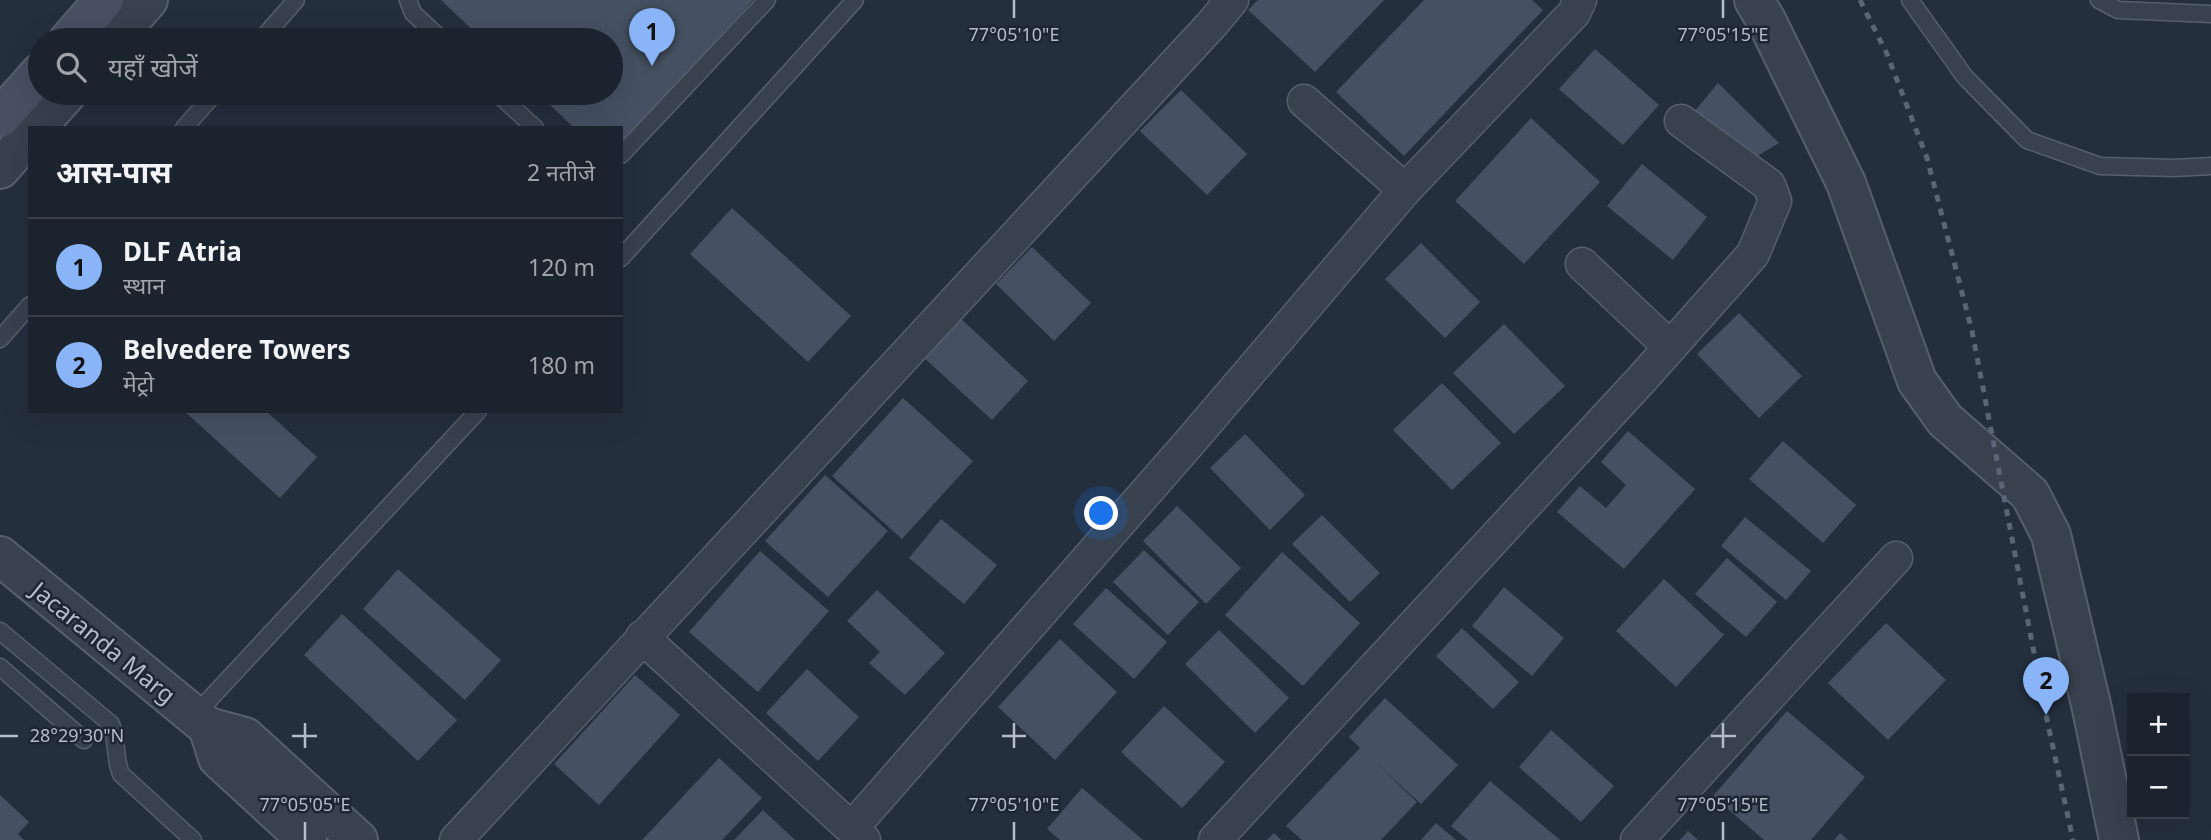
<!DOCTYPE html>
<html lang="hi">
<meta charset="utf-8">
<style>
:root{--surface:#1b232e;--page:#242b36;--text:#f1f3f6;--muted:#a0a4aa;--line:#39404a;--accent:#8ab4f8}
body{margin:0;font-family:"Noto Sans","Noto Sans Devanagari",sans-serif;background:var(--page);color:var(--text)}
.controls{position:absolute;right:21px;bottom:21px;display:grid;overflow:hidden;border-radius:0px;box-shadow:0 7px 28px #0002}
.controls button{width:63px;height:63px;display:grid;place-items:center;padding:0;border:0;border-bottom:2px solid var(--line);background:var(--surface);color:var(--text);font:35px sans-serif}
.you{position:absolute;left:1102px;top:514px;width:24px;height:24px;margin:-18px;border:5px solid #fff;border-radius:50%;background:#1a73e8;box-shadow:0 0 0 10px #1a73e833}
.badge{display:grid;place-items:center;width:46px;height:46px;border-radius:50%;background:var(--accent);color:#111;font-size:23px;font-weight:700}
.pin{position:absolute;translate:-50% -58px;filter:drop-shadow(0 2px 4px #0008)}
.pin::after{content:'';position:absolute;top:37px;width:24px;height:21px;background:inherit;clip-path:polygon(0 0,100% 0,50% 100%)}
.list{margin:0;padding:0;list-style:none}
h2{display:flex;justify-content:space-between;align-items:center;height:91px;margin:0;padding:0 28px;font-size:30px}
h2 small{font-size:23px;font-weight:400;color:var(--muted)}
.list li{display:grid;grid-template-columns:46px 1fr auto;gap:21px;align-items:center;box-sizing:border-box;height:98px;padding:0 28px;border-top:2px solid var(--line)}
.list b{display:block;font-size:26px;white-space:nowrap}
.list p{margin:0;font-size:23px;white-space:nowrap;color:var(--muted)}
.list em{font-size:23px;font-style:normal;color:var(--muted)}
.icon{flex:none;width:38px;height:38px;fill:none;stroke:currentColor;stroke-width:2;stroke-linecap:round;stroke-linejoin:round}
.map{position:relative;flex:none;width:2211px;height:840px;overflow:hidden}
.search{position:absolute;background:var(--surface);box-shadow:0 7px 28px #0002;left:28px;top:28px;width:595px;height:77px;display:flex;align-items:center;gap:18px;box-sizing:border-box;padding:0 24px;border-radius:38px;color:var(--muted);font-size:26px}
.panel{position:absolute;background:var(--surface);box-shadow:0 7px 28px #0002;left:28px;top:126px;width:595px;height:287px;border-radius:0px}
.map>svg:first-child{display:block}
.building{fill:#455162}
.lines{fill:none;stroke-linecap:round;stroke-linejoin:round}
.service-casing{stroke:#565f6c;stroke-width:19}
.minor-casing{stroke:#565f6c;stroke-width:35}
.tertiary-casing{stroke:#565f6c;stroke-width:42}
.secondary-casing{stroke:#565f6c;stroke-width:42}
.service{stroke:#38414e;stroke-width:16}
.minor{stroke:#38414e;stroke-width:32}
.tertiary{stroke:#38414e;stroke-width:38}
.secondary{stroke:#465061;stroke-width:38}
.rail{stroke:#5a6575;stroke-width:5;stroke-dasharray:7 7;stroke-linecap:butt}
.ticks{fill:none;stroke:#b4bcc9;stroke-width:2.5}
.labels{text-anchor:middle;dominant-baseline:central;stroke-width:5;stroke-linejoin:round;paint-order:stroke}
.street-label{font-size:24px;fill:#b4bcc9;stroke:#1d2633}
.ticks-label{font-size:18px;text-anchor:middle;fill:#b4bcc9;stroke:#1d2633;stroke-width:5;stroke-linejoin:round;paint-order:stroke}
</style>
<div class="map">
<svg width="2211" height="840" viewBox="0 0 2211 840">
<rect width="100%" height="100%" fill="#242f3e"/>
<g class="building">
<path d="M441 0H753L621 148V128H574L538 93H611V40H483Z"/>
<path d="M1258 0H1384L1315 72 1248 10Z"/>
<path d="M1424 0H1532L1543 10 1404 156 1336 92Z"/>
<path d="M1595 49 1659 105 1623 145 1559 89Z"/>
<path d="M1718 83 1779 143 1742 165 1690 117Z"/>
<path d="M1181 90 1247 154 1207 195 1140 131Z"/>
<path d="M1531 118 1600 182 1524 264 1455 201Z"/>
<path d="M1642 164 1707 217 1673 260 1607 206Z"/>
<path d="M732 208 851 316 808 362 690 254Z"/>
<path d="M1421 243 1480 302 1445 338 1385 279Z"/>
<path d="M1032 247 1091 303 1054 341 996 284Z"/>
<path d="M1739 313 1802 376 1759 418 1697 354Z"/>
<path d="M958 316 1028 381 992 420 922 356Z"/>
<path d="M1504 324 1565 386 1514 434 1453 373Z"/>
<path d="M1442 383 1501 443 1452 490 1393 430Z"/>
<path d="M903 398 973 461 902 539 832 476Z"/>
<path d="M184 411H266L317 457 280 498Z"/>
<path d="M1628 431 1695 489 1624 569 1557 512 1580 486 1606 508 1626 485 1601 462Z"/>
<path d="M1245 434 1305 495 1270 530 1210 468Z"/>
<path d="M1783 441 1856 505 1823 543 1749 479Z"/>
<path d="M825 475 888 531 828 597 765 541Z"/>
<path d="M1177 506 1241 568 1206 604 1143 541Z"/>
<path d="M1322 515 1380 573 1350 602 1292 544Z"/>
<path d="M1745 517 1811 571 1786 600 1721 546Z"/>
<path d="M941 519 997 565 964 604 909 558Z"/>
<path d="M1144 550 1199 602 1168 635 1113 582Z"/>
<path d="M760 551 829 611 758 692 689 632Z"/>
<path d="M1282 552 1360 623 1303 686 1225 615Z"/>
<path d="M1727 558 1777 602 1746 637 1695 594Z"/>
<path d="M398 569 501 660 465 700 363 609Z"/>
<path d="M1664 579 1724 635 1676 687 1616 631Z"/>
<path d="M1504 587 1564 638 1532 676 1472 626Z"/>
<path d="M1106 588 1167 642 1134 679 1073 624Z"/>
<path d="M877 590 945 653 905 695 869 663 880 652 847 621Z"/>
<path d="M342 614 457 720 418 761 304 655Z"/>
<path d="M1886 623 1946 680 1888 740 1828 683Z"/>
<path d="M1462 628 1519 682 1493 709 1436 656Z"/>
<path d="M1219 630 1289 698 1255 733 1185 664Z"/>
<path d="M1060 639 1117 692 1055 760 998 707Z"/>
<path d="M807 669 859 717 818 761 766 713Z"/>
<path d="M635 675 680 715 599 805 554 764Z"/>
<path d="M1385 698 1458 765 1421 804 1372 759 1417 802 1381 840H1302L1286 826 1360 748 1349 737Z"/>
<path d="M1164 706 1225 762 1182 808 1121 752Z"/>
<path d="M1787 711 1865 777 1811 840H1764L1713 796Z"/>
<path d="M1551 730 1614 786 1581 822 1519 767Z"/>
<path d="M719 758 762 798 722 840H642Z"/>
<path d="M1490 781 1560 840H1468L1451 826Z"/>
<path d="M1082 788 1143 840H1060L1047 829Z"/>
<path d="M0 795 29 822 18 834 24 840H0Z"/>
<path d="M763 810 795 840H734Z"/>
<path d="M1436 823 1456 840H1421Z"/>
<path d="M1688 831 1698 840H1680Z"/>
<path d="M1274 833 1281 840H1267Z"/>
<path d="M1840 833 1848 840H1834Z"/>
</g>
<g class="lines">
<defs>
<g id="service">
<path d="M408 0 413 13 442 40"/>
<path d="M1910 0 1965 77 2027 140 2100 166 2174 168 2211 166"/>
<path d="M2099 0 2118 10 2211 14"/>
<path d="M261 40 296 0"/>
<path d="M497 93 535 128"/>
<path d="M184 128 215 93"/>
<path d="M621 155 767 0"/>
<path d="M621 258 855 0"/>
<path d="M0 339 30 305"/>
<path d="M0 631 111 724C118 741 114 758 121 774L193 840"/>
<path d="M0 667 84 740"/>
<path d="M194 716 478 411"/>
</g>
<g id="minor">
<path d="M1304 101 1405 190"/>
<path d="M1582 264 1670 347"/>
<path d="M642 637 864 840"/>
<path d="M852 828 1190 442 1405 190 1574 13 1580 0"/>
<path d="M456 840 1213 23 1232 0"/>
<path d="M1215 840 1641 380 1753 254 1775 201 1769 185 1681 121"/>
<path d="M1637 840 1896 558"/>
</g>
<g id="tertiary">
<path d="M1754 0 1767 22 1846 183 1917 381 1945 420 2030 494 2051 535 2092 709 2119 840"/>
<path d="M113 40 148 0"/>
<path d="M36 128 67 93"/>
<path d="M0 169 30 135"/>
<path d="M0 556 208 727 245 737 358 840"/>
<path d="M208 727 218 758 307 840"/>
</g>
<g id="secondary">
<path d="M69 40 104 0"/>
<path d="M0 118 40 73"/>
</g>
</defs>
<use href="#service" class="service-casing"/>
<use href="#minor" class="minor-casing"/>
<use href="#tertiary" class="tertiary-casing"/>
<use href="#secondary" class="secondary-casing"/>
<use href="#service" class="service"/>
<use href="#minor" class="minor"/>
<use href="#tertiary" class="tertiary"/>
<use href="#secondary" class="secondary"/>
<path class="rail" d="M1860 0 1887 54 1927 158 1972 331 2046 715 2073 840"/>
</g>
<path class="ticks" d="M1014 0V18M1723 0V18M305 723V748M1014 723V748M1723 723V748M0 736H18M292 736H317M1002 736H1026M1711 736H1736M305 822V840M1014 822V840M1723 822V840"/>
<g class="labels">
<g class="street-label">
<text transform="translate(104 642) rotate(39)">Jacaranda Marg</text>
</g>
</g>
<g class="ticks-label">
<text x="1014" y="41">77°05'10"E</text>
<text x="1723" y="41">77°05'15"E</text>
<text x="77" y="742">28°29'30"N</text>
<text x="305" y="811">77°05'05"E</text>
<text x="1014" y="811">77°05'10"E</text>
<text x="1723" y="811">77°05'15"E</text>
</g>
</svg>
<div class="controls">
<button>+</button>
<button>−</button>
</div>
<div class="you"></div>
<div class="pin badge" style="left:652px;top:66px">1</div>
<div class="pin badge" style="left:2046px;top:715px">2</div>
<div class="search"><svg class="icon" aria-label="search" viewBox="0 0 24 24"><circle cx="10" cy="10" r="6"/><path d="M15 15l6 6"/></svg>यहाँ खोजें</div>
<section class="panel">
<h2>आस-पास<small>2 नतीजे</small></h2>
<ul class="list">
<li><span class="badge">1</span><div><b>DLF Atria</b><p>स्थान</p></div><em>120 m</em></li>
<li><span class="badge">2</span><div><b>Belvedere Towers</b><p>मेट्रो</p></div><em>180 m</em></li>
</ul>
</section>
</div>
